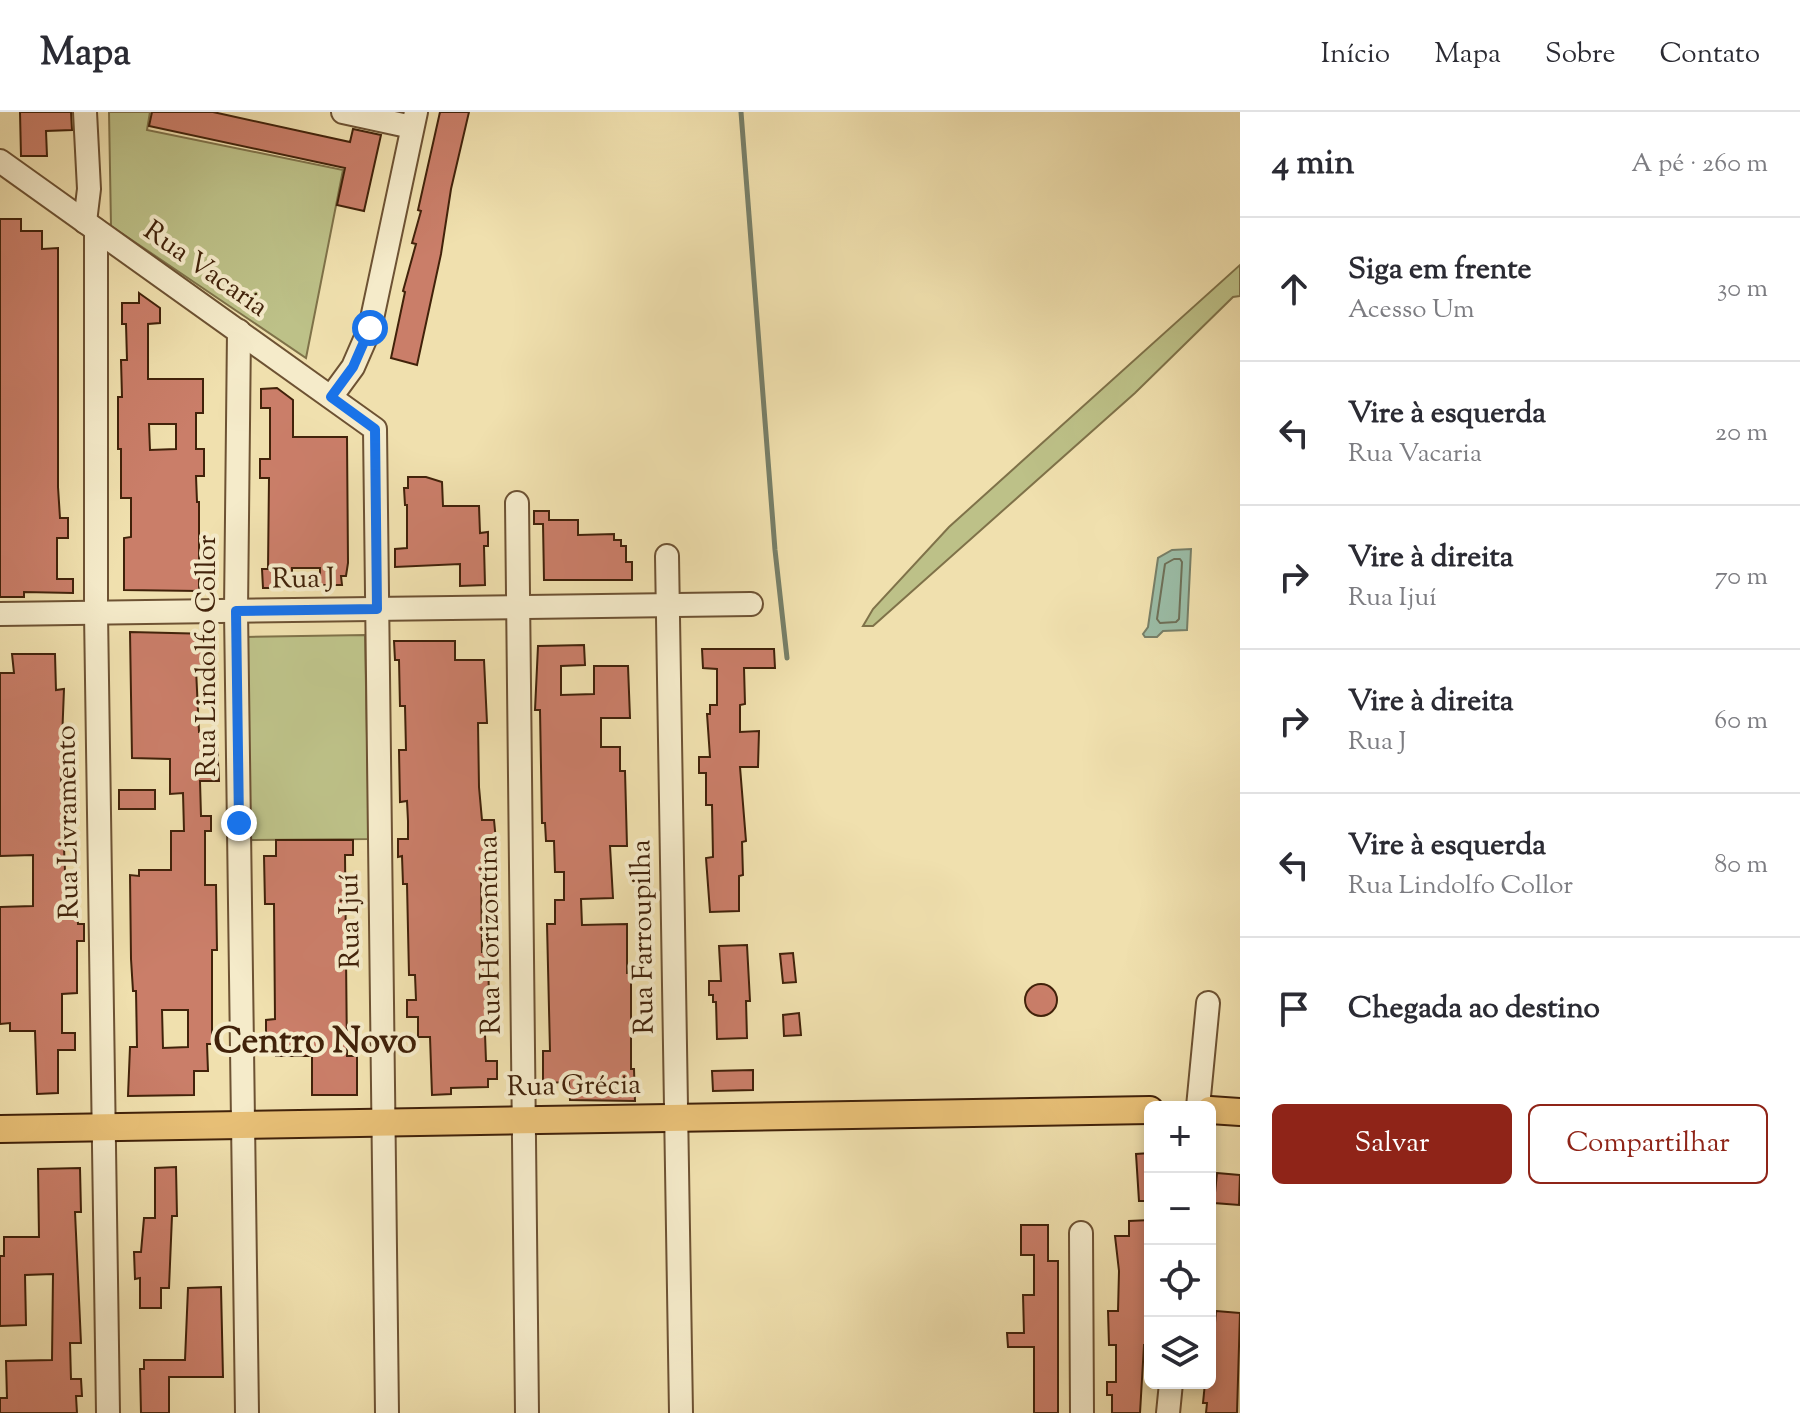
<!DOCTYPE html>
<html lang="pt">
<meta charset="utf-8">
<style>
:root{--surface:#fff;--page:#f2f2f3;--text:#2b2b33;--muted:#7c7c81;--line:#e1e1e2;--accent:#8f2418}
body{margin:0;font-family:"Sorts Mill Goudy",serif;background:var(--page);color:var(--text)}
.controls{position:absolute;right:24px;bottom:24px;display:grid;overflow:hidden;border-radius:12px;box-shadow:0 4px 12px #0003}
.controls button{width:72px;height:72px;display:grid;place-items:center;padding:0;border:0;border-bottom:2px solid var(--line);background:var(--surface);color:var(--text);font:40px sans-serif}
.stop{position:absolute;width:24px;height:24px;margin:-18px;border:6px solid #1a73e8;border-radius:50%;background:#fff}
.stop.end{background:#1a73e8;border-color:#fff;box-shadow:0 2px 8px #0008}
.list{margin:0;padding:0;list-style:none}
h2{display:flex;justify-content:space-between;align-items:center;height:104px;margin:0;padding:0 32px;font-size:34px}
h2 small{font-size:26px;font-weight:400;color:var(--muted)}
.list li{display:grid;grid-template-columns:52px 1fr auto;gap:24px;align-items:center;box-sizing:border-box;height:144px;padding:0 32px;border-top:2px solid var(--line)}
.list b{display:block;font-size:30px;white-space:nowrap}
.list p{margin:0;font-size:26px;white-space:nowrap;color:var(--muted)}
.list em{font-size:26px;font-style:normal;color:var(--muted)}
.actions{display:flex;gap:16px;padding:24px 32px}
.actions a{flex:1;padding:18px 0;border:2px solid var(--accent);border-radius:12px;text-align:center;font-size:28px;color:var(--accent)}
.actions .main{background:var(--accent);color:#fff}
.icon{flex:none;width:44px;height:44px;fill:none;stroke:currentColor;stroke-width:2;stroke-linecap:round;stroke-linejoin:round}
.map{position:relative;flex:none;width:1240px;height:1301px;overflow:hidden}
header{display:flex;align-items:center;gap:48px;box-sizing:border-box;height:112px;padding:0 40px;background:var(--surface);border-bottom:2px solid var(--line)}
header strong{font-size:38px}
nav{display:flex;gap:44px;margin-inline-start:auto;font-size:28px}
main{display:flex}
aside{flex:1;background:var(--surface)}
.map>svg:first-child{display:block}
.green{fill:#bdc188;stroke:#7f7249;stroke-width:2}
.water{fill:#9bbda7;stroke:#777f68;stroke-width:2}
.lines{fill:none;stroke-linecap:round;stroke-linejoin:round}
.shore{stroke:#6e7058;stroke-width:2}
.stream{stroke:#777f68;stroke-width:5}
.building{fill:#ca7e69;stroke:#41220a;stroke-width:2;fill-rule:evenodd}
.minor-casing{stroke:#6d5233;stroke-width:26}
.major-casing{stroke:#41220a;stroke-width:30}
.minor{stroke:#f5ebca;stroke-width:22}
.major{stroke:#e8c077;stroke-width:26}
.route{stroke:#1a73e8;stroke-width:10}
.labels{text-anchor:middle;dominant-baseline:central;stroke-width:8;stroke-linejoin:round;paint-order:stroke}
.street-label{font-size:28px;fill:#41220a;stroke:#f5ebca}
.district-label{font-size:36px;font-weight:bold;fill:#41220a;stroke:#f5ebca}
</style>
<header>
<strong>Mapa</strong>
<nav><a>Início</a><a>Mapa</a><a>Sobre</a><a>Contato</a></nav>
</header>
<main>
<div class="map">
<svg width="1240" height="1301" viewBox="0 0 1240 1301">
<rect width="100%" height="100%" fill="#f0e0ae"/>
<filter id="stains"><feTurbulence type="fractalNoise" baseFrequency=".0025" numOctaves="4"/><feColorMatrix values="0 0 0 0 .2 0 0 0 0 .09 0 0 0 0 .02 0 0 0 .5 -.17"/></filter>
<radialGradient id="worn" r=".72"><stop offset=".6" stop-color="#630" stop-opacity="0"/><stop offset="1" stop-color="#630" stop-opacity=".3"/></radialGradient>
<g class="green">
<path d="M109 0H150L147 18 343 58 306 246 111 114Z"/>
<path d="M1240 153V184L1233 185 1135 281 873 514H863L873 497 949 415Z"/>
<path d="M365 523 369 727 245 728 246 525Z"/>
</g>
<path class="water" d="M1191 437 1187 518 1163 519 1157 525H1145L1143 522 1148 515 1158 446 1172 438Z"/>
<g class="lines">
<path class="shore" d="M1180 447 1182 450 1179 507 1176 510 1160 511 1157 507 1165 452 1174 447Z"/>
<path class="stream" d="M741 0 775 438 787 546"/>
</g>
<g class="building">
<path d="M20 0H71L72 18 46 19 47 44H21Z"/>
<path d="M152 0H213L350 30 353 17 381 23 364 99 337 93 345 56 149 14Z"/>
<path d="M440 0H469L451 77 441 142 417 253 391 246 405 180 403 179 416 132 412 131 421 99 418 98Z"/>
<path d="M0 107H21V119H42V137L58 136V375L60 406H68V426H57V467H73V481L24 480V485H0Z"/>
<path d="M139 181 160 196V211L148 212V267H203V301H196V337H204V364H196L197 390H199V479L124 478V426L131 425V386H121V337H118V285H122L121 248H127L126 212H122V191H139ZM149 312H176V337L150 338Z"/>
<path d="M277 276 293 288V325H347L348 451 346 464H341L342 473H320V456H292V470H288L289 476H263L262 457H268L269 366H260V347H270V296H261V277Z"/>
<path d="M408 365H426L442 370 443 394H479L480 421 488 420V434H484L485 473 460 474V452L395 455V437L407 436V393H405L404 376H408Z"/>
<path d="M534 399H549V408H578V423L614 422V428H621V434H626V450H632V468H544L543 412H534Z"/>
<path d="M130 520 212 522 210 557H196L199 620H211V631H217L219 669H200L201 704H211V719H205V773H216L217 838H212V932H207L208 959H194V983L128 984 130 935H137L136 879H133L131 847 130 763 139 764V758H171V719H184L183 681 170 682V647L132 646ZM162 898H188V935L163 936Z"/>
<path d="M394 529H455V548H484L487 611H478L479 675 482 708H494L499 761H481L482 840H488L489 888H492L493 922H485L486 949H497V967H488V975L451 976V982L432 983 430 925H418V905H407V888H416L415 863H409L407 772H403L402 744 398 745V727H408V709L407 689 400 690 399 638H406L405 594H400L399 548H395Z"/>
<path d="M584 533 585 553 561 554V583L594 582V554H628L630 606H601V635H620V659H625L627 734H610L613 786 581 787 582 813 627 812V861H631V957H634L635 989 570 988 569 970 543 971V939H550L547 812H555V788H564V760H555L554 729H546L545 711H542L540 598H535L538 534Z"/>
<path d="M702 537H774L775 556H744L745 592 740 593V620L759 619 758 655H740L746 729 742 730 743 763 739 764V799L710 800 706 746 713 745 712 693H706V661H699V645H710L707 602H710V593H717V557L703 556Z"/>
<path d="M12 542H55L56 578 64 577 62 628H66L67 666H61L65 759H71V776H77L78 812H84V829H77V881L62 882V921H75V938H58V981L37 982 35 919H10V911L0 912V795L33 794V743L0 744V561H14Z"/>
<rect x="119" y="678" width="36" height="19"/>
<path d="M276 728H353V743H345L347 944H357V983H312V944H276V935H266V908L275 907 274 792H265L264 744H276Z"/>
<path d="M747 833 750 889H746L747 926 717 927 716 890H713V883H709V869H721L719 834Z"/>
<path d="M793 841 796 870 783 871 780 842Z"/>
<circle cx="1041" cy="888" r="16"/>
<path d="M799 901 801 923 784 924 783 903Z"/>
<path d="M753 958V978L713 979 712 959Z"/>
<path d="M1150 1041V1089H1139L1136 1042Z"/>
<path d="M176 1055 177 1104H172L169 1176H161V1196H140V1166L135 1167 134 1140H141L144 1106H155V1056Z"/>
<path d="M80 1056 81 1100H75L81 1231H70L71 1267H81L82 1284H76L77 1301H0V1286H7L6 1249 52 1248 53 1162 25 1163 26 1213 0 1214V1144H4V1125H39L38 1057Z"/>
<path d="M1217 1061 1240 1063 1239 1093 1214 1091Z"/>
<path d="M1150 1108V1212L1148 1233H1144L1140 1301H1112V1283H1107V1270H1116V1233H1109L1108 1199H1118L1119 1159 1115 1124H1129V1109Z"/>
<path d="M1021 1113H1048V1149H1058V1301H1034V1235H1008L1007 1221H1024L1023 1183H1034V1143H1021Z"/>
<path d="M221 1175 223 1265H169V1301H141L140 1257H144V1248H185L188 1176Z"/>
<path d="M1216 1199 1240 1201 1237 1301H1206L1207 1291H1203L1205 1271H1210V1235H1213Z"/>
</g>
<g class="lines">
<defs>
<g id="minor">
<path d="M343 0 412 15"/>
<path d="M0 49 375 317 387 1301"/>
<path d="M85 110 89 77 85 0"/>
<path d="M96 118V501L108 1301"/>
<path d="M239 219 236 499 247 1301"/>
<path d="M331 285 353 255 370 216 416 0"/>
<path d="M517 391 527 1301"/>
<path d="M667 444 681 1301"/>
<path d="M0 502 751 492"/>
<path d="M1198 995 1208 891"/>
<path d="M1081 1121 1082 1301"/>
<path d="M1168 1301 1171 1271"/>
</g>
<g id="major">
<path d="M1210 998 1240 1000"/>
<path d="M0 1017 1150 998"/>
</g>
</defs>
<use href="#minor" class="minor-casing"/>
<use href="#major" class="major-casing"/>
<use href="#minor" class="minor"/>
<use href="#major" class="major"/>
</g>
<g class="lines">
<path class="route" d="M239 711 236 499 377 497 375 317 331 285 353 255 370 216"/>
</g>
<g class="labels">
<g class="street-label">
<text transform="translate(205 158) rotate(35)">Rua Vacaria</text>
<text transform="translate(303 468) rotate(-1)">Rua J</text>
<text transform="translate(208 544) rotate(-90)">Rua Lindolfo Collor</text>
<text transform="translate(69 710) rotate(-91)">Rua Livramento</text>
<text transform="translate(351 809) rotate(-91)">Rua Ijuí</text>
<text transform="translate(491 823) rotate(-91)">Rua Horizontina</text>
<text transform="translate(644 825) rotate(-91)">Rua Farroupilha</text>
<text transform="translate(574 975) rotate(-1)">Rua Grécia</text>
</g>
<g class="district-label">
<text x="315" y="931">Centro Novo</text>
</g>
</g>
<rect width="100%" height="100%" filter="url(#stains)"/>
<rect width="100%" height="100%" fill="url(#worn)"/>
</svg>
<div class="controls">
<button>+</button>
<button>−</button>
<button><svg class="icon" aria-label="locate" viewBox="0 0 24 24"><circle cx="12" cy="12" r="6"/><path d="M12 2v4M12 18v4M2 12h4M18 12h4"/></svg></button>
<button><svg class="icon" aria-label="layers" viewBox="0 0 24 24"><path d="M12 4l9 5-9 5-9-5zM3 14l9 5 9-5"/></svg></button>
</div>
<div class="stop" style="left:370px;top:216px"></div>
<div class="stop end" style="left:239px;top:711px"></div>
</div>
<aside>
<h2>4 min<small>A pé · 260 m</small></h2>
<ul class="list">
<li><svg class="icon" aria-label="ahead" viewBox="0 0 24 24"><path d="M12 20V5M6 11l6-6 6 6"/></svg><div><b>Siga em frente</b><p>Acesso Um</p></div><em>30 m</em></li>
<li><svg class="icon" aria-label="left" viewBox="0 0 24 24"><path d="M17 20v-9H6M10 6l-5 5 5 5"/></svg><div><b>Vire à esquerda</b><p>Rua Vacaria</p></div><em>20 m</em></li>
<li><svg class="icon" aria-label="right" viewBox="0 0 24 24"><path d="M7 20v-9h11M14 6l5 5-5 5"/></svg><div><b>Vire à direita</b><p>Rua Ijuí</p></div><em>70 m</em></li>
<li><svg class="icon" aria-label="right" viewBox="0 0 24 24"><path d="M7 20v-9h11M14 6l5 5-5 5"/></svg><div><b>Vire à direita</b><p>Rua J</p></div><em>60 m</em></li>
<li><svg class="icon" aria-label="left" viewBox="0 0 24 24"><path d="M17 20v-9H6M10 6l-5 5 5 5"/></svg><div><b>Vire à esquerda</b><p>Rua Lindolfo Collor</p></div><em>80 m</em></li>
<li><svg class="icon" aria-label="arrive" viewBox="0 0 24 24"><path d="M6 21V4h12l-3 4 3 4H6"/></svg><div><b>Chegada ao destino</b></div></li>
</ul>
<div class="actions"><a class="main">Salvar</a><a>Compartilhar</a></div>
</aside>
</main>
